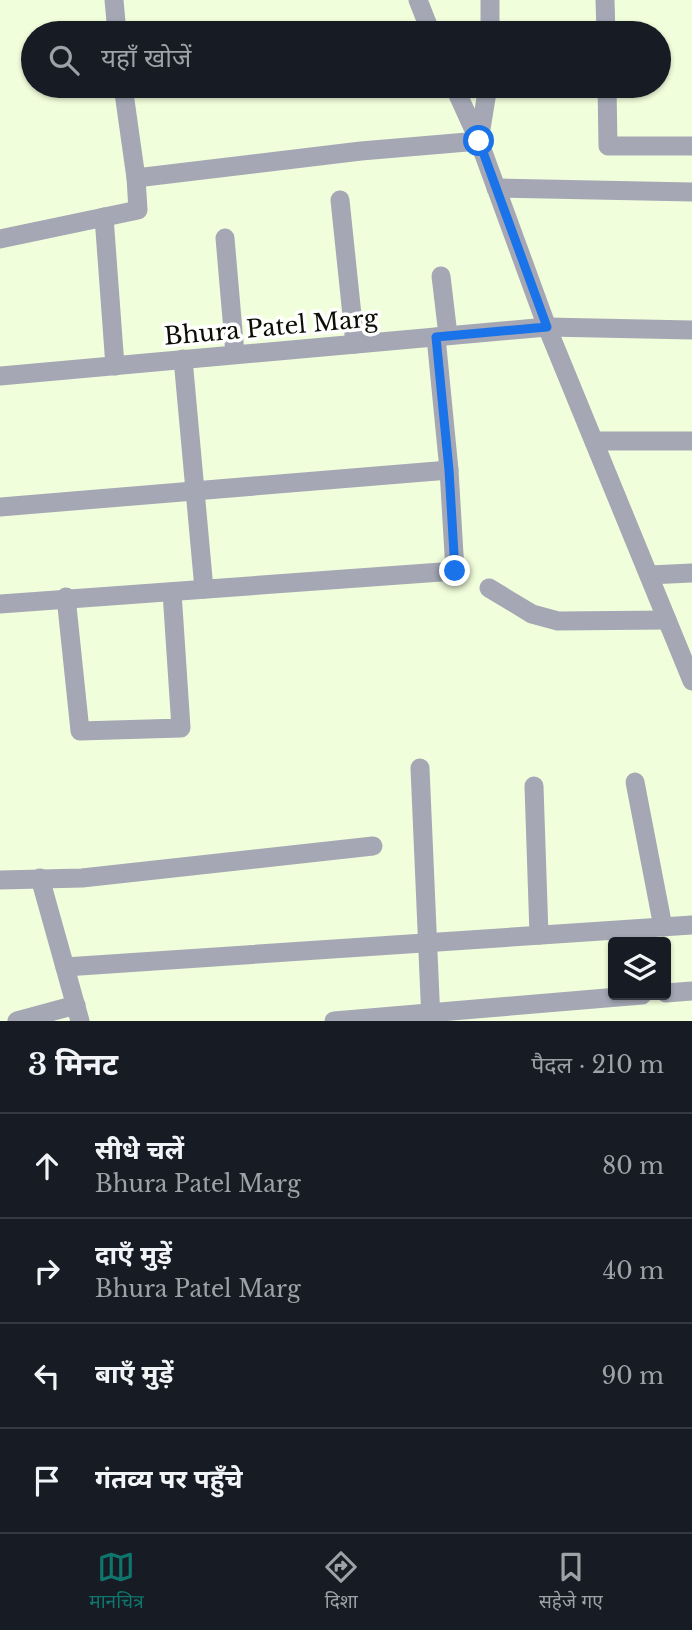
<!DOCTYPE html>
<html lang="hi">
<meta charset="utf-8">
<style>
:root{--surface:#171b24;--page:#20242c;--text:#f1f3f6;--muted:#9ea1a6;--line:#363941;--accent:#0f766e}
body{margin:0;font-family:"Libre Baskerville","Noto Sans Devanagari",serif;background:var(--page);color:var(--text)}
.controls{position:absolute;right:21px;bottom:21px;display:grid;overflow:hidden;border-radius:7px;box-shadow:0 2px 5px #0004}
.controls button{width:63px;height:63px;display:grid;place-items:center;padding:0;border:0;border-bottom:2px solid var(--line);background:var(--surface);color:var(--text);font:35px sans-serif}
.stop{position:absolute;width:21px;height:21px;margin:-16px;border:5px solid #1a73e8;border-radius:50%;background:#fff}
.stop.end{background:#1a73e8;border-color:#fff;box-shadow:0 2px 7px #0008}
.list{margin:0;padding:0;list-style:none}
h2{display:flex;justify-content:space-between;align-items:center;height:91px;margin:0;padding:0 28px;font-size:30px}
h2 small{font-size:23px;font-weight:400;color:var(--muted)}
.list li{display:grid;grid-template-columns:46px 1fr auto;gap:21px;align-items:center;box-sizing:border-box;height:105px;padding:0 28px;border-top:2px solid var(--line)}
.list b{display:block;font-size:26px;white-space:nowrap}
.list p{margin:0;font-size:23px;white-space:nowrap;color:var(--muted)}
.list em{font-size:23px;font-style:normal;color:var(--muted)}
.icon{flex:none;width:38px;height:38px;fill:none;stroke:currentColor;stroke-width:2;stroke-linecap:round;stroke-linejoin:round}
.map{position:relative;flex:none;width:692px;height:1021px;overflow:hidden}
.search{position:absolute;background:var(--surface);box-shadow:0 2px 5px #0004;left:21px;right:21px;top:21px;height:77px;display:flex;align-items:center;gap:18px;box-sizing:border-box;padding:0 24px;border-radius:38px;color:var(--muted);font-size:26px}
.sheet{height:511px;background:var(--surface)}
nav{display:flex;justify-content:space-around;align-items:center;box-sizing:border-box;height:98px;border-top:2px solid var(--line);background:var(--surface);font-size:19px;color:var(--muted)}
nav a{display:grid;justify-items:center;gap:4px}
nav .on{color:var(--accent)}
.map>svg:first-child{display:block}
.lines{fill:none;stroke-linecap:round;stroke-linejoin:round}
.minor{stroke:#a5a7b5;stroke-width:19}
.route{stroke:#1a73e8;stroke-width:9}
.labels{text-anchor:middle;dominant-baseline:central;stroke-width:7;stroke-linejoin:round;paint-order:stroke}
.street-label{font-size:24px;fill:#0b0e04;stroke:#fff}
</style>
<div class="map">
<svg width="692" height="1021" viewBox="0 0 692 1021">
<rect width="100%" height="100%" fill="#f1fedb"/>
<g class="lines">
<g class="minor">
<path d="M114 0 117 33"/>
<path d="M418 0 431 33"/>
<path d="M605 0 606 33"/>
<path d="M490 33V0"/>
<path d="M454 86 479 141 547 327 692 681"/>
<path d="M607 86 608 146H692"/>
<path d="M136 178 361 151 479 141 488 86"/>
<path d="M496 188 692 192"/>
<path d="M340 200 355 344"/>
<path d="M104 217 115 366"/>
<path d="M225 238 235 354"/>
<path d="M0 239 138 210 136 178 123 86"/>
<path d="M441 276 448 335"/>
<path d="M183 359 204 589"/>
<path d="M0 376 547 327 692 330"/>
<path d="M594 441H692"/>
<path d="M0 507 449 470"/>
<path d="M649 575 692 573"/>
<path d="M489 588 532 614 558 621 667 620"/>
<path d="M66 597 80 731 181 728 172 592"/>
<path d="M0 604 455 571 449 470 436 337"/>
<path d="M420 768 431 1021"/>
<path d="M635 782 663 927"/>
<path d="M534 786 539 935"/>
<path d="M40 878 80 1021"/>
<path d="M0 880 82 878 373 846"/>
<path d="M65 967 692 925"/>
<path d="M666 993 692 991"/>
<path d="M17 1021 76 1005"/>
<path d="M334 1021 642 995"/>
</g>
</g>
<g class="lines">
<path class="route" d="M455 571 449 470 436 337 547 327 479 141"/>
</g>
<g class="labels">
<g class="street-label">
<text transform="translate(271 327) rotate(-5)">Bhura Patel Marg</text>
</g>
</g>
</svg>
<div class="controls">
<button><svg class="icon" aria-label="layers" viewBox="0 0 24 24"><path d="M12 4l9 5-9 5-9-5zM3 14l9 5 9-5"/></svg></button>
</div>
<div class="stop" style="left:479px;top:141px"></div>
<div class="stop end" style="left:455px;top:571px"></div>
<div class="search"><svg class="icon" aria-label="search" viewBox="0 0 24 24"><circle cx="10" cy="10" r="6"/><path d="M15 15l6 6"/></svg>यहाँ खोजें</div>
</div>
<section class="sheet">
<h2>3 मिनट<small>पैदल · 210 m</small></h2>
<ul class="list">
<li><svg class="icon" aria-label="ahead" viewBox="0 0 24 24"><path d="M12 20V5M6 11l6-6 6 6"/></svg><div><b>सीधे चलें</b><p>Bhura Patel Marg</p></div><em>80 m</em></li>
<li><svg class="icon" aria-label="right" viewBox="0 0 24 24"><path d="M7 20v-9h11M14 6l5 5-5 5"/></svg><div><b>दाएँ मुड़ें</b><p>Bhura Patel Marg</p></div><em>40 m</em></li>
<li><svg class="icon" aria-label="left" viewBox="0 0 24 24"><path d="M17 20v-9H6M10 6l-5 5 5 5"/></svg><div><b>बाएँ मुड़ें</b></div><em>90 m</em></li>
<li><svg class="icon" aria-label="arrive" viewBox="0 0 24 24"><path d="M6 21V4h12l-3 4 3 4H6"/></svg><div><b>गंतव्य पर पहुँचे</b></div></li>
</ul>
</section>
<nav>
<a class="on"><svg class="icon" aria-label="map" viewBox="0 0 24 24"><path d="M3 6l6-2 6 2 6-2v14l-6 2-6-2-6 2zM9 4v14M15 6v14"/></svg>मानचित्र</a>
<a><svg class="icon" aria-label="directions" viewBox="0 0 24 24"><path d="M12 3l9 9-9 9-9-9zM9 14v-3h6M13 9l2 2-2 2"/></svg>दिशा</a>
<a><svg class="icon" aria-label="saved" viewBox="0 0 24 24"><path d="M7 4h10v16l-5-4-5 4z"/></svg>सहेजे गए</a>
</nav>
